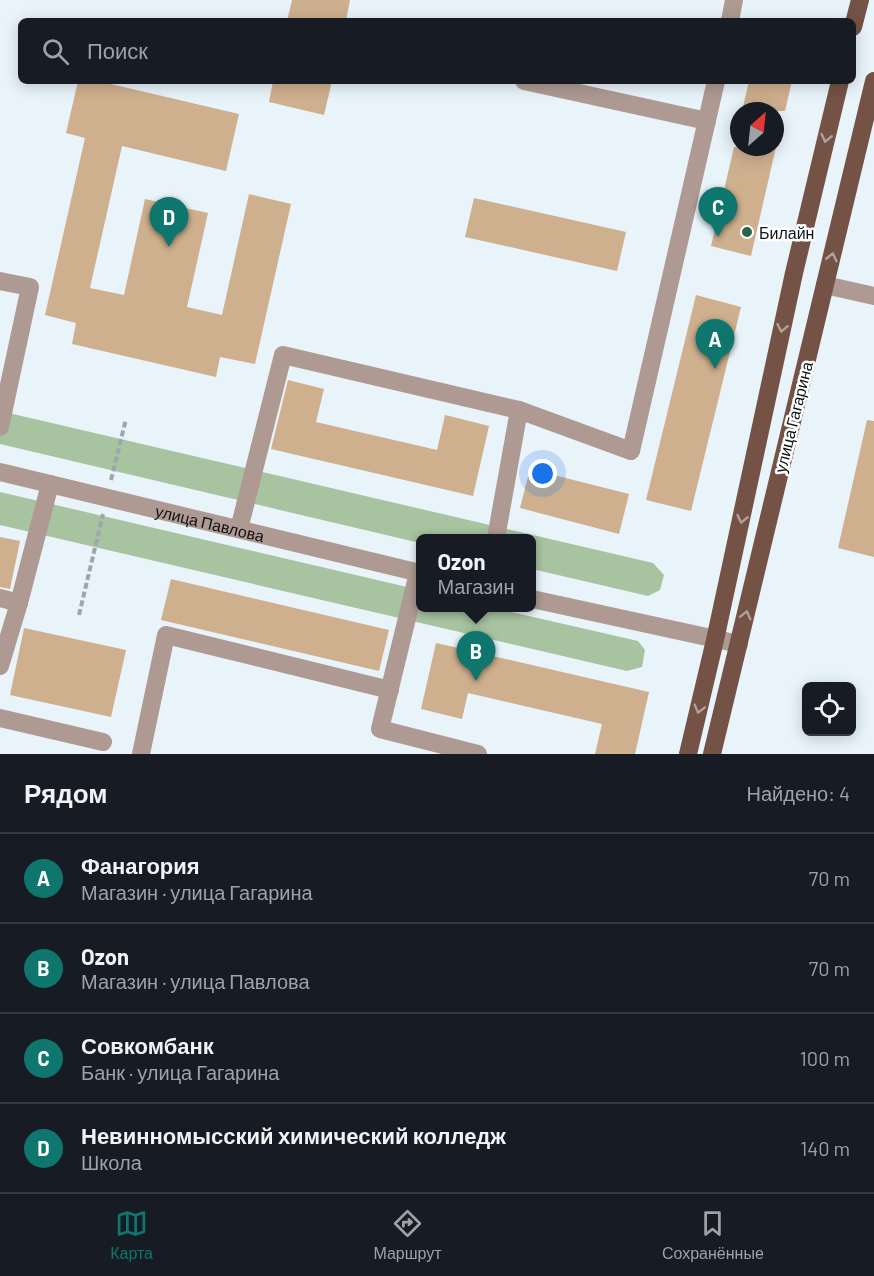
<!DOCTYPE html>
<html lang="ru">
<meta charset="utf-8">
<style>
:root{--surface:#171b24;--page:#242831;--text:#f1f3f6;--muted:#9ea1a6;--line:#363941;--accent:#0f766e}
body{margin:0;font-family:Barlow,sans-serif;background:var(--page);color:var(--text)}
.controls{position:absolute;right:18px;bottom:18px;display:grid;overflow:hidden;border-radius:9px;box-shadow:0 3px 15px #0003}
.controls button{width:54px;height:54px;display:grid;place-items:center;padding:0;border:0;border-bottom:2px solid var(--line);background:var(--surface);color:var(--text);font:30px sans-serif}
.compass{position:absolute;left:730px;top:102px;width:54px;height:54px;border-radius:50%;background:var(--surface);box-shadow:0 3px 15px #0003;rotate:27deg}
.you{position:absolute;left:543px;top:474px;width:21px;height:21px;margin:-15px;border:4px solid #fff;border-radius:50%;background:#1a73e8;box-shadow:0 0 0 9px #1a73e833}
.badge{display:grid;place-items:center;width:39px;height:39px;border-radius:50%;background:var(--accent);color:#fff;font-size:20px;font-weight:700}
.pin{position:absolute;translate:-50% -50px;filter:drop-shadow(0 2px 3px #0008)}
.pin::after{content:'';position:absolute;top:32px;width:21px;height:18px;background:inherit;clip-path:polygon(0 0,100% 0,50% 100%)}
.popup{position:absolute;left:416px;top:534px;width:120px;height:78px;box-sizing:border-box;display:grid;place-content:center;border-radius:9px;background:var(--surface);filter:drop-shadow(0 2px 4px #0005);font-size:20px;white-space:nowrap;color:var(--muted)}
.popup b{font-size:22px;color:var(--text)}
.popup::after{content:'';position:absolute;left:50%;top:100%;margin-left:-12px;border:12px solid transparent;border-top-color:var(--surface)}
.list{margin:0;padding:0;list-style:none}
h2{display:flex;justify-content:space-between;align-items:center;height:78px;margin:0;padding:0 24px;font-size:26px}
h2 small{font-size:20px;font-weight:400;color:var(--muted)}
.list li{display:grid;grid-template-columns:39px 1fr auto;gap:18px;align-items:center;box-sizing:border-box;height:90px;padding:0 24px;border-top:2px solid var(--line)}
.list b{display:block;font-size:22px;white-space:nowrap}
.list p{margin:0;font-size:20px;white-space:nowrap;color:var(--muted)}
.list em{font-size:20px;font-style:normal;color:var(--muted)}
.icon{flex:none;width:33px;height:33px;fill:none;stroke:currentColor;stroke-width:2;stroke-linecap:round;stroke-linejoin:round}
.map{position:relative;flex:none;width:874px;height:754px;overflow:hidden}
.search{position:absolute;background:var(--surface);box-shadow:0 3px 15px #0003;left:18px;right:18px;top:18px;height:66px;display:flex;align-items:center;gap:15px;box-sizing:border-box;padding:0 21px;border-radius:9px;color:var(--muted);font-size:22px}
.sheet{height:438px;background:var(--surface)}
nav{display:flex;justify-content:space-around;align-items:center;box-sizing:border-box;height:84px;border-top:2px solid var(--line);background:var(--surface);font-size:16px;color:var(--muted)}
nav a{display:grid;justify-items:center;gap:3px}
nav .on{color:var(--accent)}
.map>svg:first-child{display:block}
.forest{fill:#a7c3a0}
.building{fill:#ceb08e}
.lines{fill:none;stroke-linecap:round;stroke-linejoin:round}
.path{stroke:#9ea6ab;stroke-width:4;stroke-dasharray:6 3;stroke-linecap:butt}
.minor{stroke:#ae9a92;stroke-width:18}
.major{stroke:#745346;stroke-width:18}
.oneway{stroke:#b3a099}
.poi-dot{fill:#2b624a;stroke:#fff;stroke-width:2}
.labels{text-anchor:middle;dominant-baseline:central;stroke-width:5;stroke-linejoin:round;paint-order:stroke}
.poi-label{font-size:16px;fill:#0f1315;stroke:#fff;text-anchor:start}
.street-label{font-size:16px;fill:#0f1315;stroke:#fff}
</style>
<div class="map">
<svg width="874" height="754" viewBox="0 0 874 754">
<rect width="100%" height="100%" fill="#e9f3fa"/>
<g class="forest">
<path d="M0 411 653 563 664 575 660 590 648 596 532 569V538H420V543L0 444Z"/>
<path d="M0 492 420 590V608H494L638 641 645 650 642 667 627 671 0 525Z"/>
</g>
<g class="building">
<path d="M292 0H350L346 21H287Z"/>
<path d="M78 81H98L239 114 226 171 122 146 90 288 124 295 145 199 208 213 187 307 222 315 249 194 291 204 255 364 220 357 216 377 72 344 76 323 45 315 85 138 66 133Z"/>
<path d="M273 81H332L324 115 269 102Z"/>
<path d="M749 81H792L785 111H742Z"/>
<path d="M734 147H776L751 256 711 246Z"/>
<path d="M474 198 626 232 617 271 465 237Z"/>
<path d="M696 295 741 307 691 511 646 500Z"/>
<path d="M288 380 324 389 316 422 437 450 445 415 489 426 473 496 271 449Z"/>
<path d="M867 420 874 421V557L838 548Z"/>
<path d="M530 469 629 494 619 534 520 508Z"/>
<path d="M0 537 20 541 10 589 0 587Z"/>
<path d="M171 579 389 630 379 671 161 620Z"/>
<path d="M24 628 126 650 111 717 10 695Z"/>
<path d="M436 643 649 692 635 754H595L602 724 468 693 462 719 421 709Z"/>
</g>
<g class="lines">
<g class="path">
<path d="M111 480 126 419"/>
<path d="M79 615 103 514"/>
</g>
<g class="minor">
<path d="M730 21 734 0"/>
<path d="M524 81 707 121"/>
<path d="M0 281 30 287 0 427"/>
<path d="M825 285 874 296"/>
<path d="M519 410 631 451 716 81"/>
<path id="s1" d="M0 472 420 573"/>
<path d="M239 529 283 355 519 410 496 538"/>
<path d="M418 573 380 729 478 754"/>
<path d="M0 598 19 603"/>
<path d="M532 599 739 644"/>
<path d="M0 666 19 603 50 484"/>
<path d="M0 718 103 742"/>
<path d="M141 754 166 635 390 690"/>
</g>
<g class="major">
<path d="M853 27 860 0"/>
<path d="M688 754 715 640 794 273 840 81"/>
<path d="M712 754 874 81"/>
</g>
</g>
<defs><path id="oneway-chevron" d="M-2-3.5L2.5 0L-2 3.5" fill="none" stroke-width="1.6" stroke-linecap="round" stroke-linejoin="round" transform="scale(1.5)"/></defs>
<g class="oneway">
<use href="#oneway-chevron" transform="translate(826 138) rotate(103)"/>
<use href="#oneway-chevron" transform="translate(832 257) rotate(-77)"/>
<use href="#oneway-chevron" transform="translate(782 328) rotate(102)"/>
<use href="#oneway-chevron" transform="translate(742 519) rotate(102)"/>
<use href="#oneway-chevron" transform="translate(746 615) rotate(-76)"/>
<use href="#oneway-chevron" transform="translate(699 709) rotate(104)"/>
</g>
<circle class="poi-dot" cx="747" cy="232" r="6"/>
<g class="labels">
<g class="poi-label">
<text x="759" y="232">Билайн</text>
</g>
<g class="street-label">
<text transform="translate(793 417) rotate(-76)">улица Гагарина</text>
<text stroke="none"><textPath href="#s1" startOffset="216">улица Павлова</textPath></text>
</g>
</g>
</svg>
<div class="controls">
<button><svg class="icon" aria-label="locate" viewBox="0 0 24 24"><circle cx="12" cy="12" r="6"/><path d="M12 2v4M12 18v4M2 12h4M18 12h4"/></svg></button>
</div>
<svg class="compass" viewBox="-18 -18 36 36"><path d="M0-13l5 13h-10z" fill="#e53935"/><path d="M0 13l5-13h-10z" fill="#9ea1a6"/></svg>
<div class="you"></div>
<div class="pin badge" style="left:715px;top:369px">A</div>
<div class="pin badge" style="left:476px;top:681px">B</div>
<div class="popup"><b>Ozon</b>Магазин</div>
<div class="pin badge" style="left:718px;top:237px">C</div>
<div class="pin badge" style="left:169px;top:247px">D</div>
<div class="search"><svg class="icon" aria-label="search" viewBox="0 0 24 24"><circle cx="10" cy="10" r="6"/><path d="M15 15l6 6"/></svg>Поиск</div>
</div>
<section class="sheet">
<h2>Рядом<small>Найдено: 4</small></h2>
<ul class="list">
<li><span class="badge">A</span><div><b>Фанагория</b><p>Магазин · улица Гагарина</p></div><em>70 m</em></li>
<li><span class="badge">B</span><div><b>Ozon</b><p>Магазин · улица Павлова</p></div><em>70 m</em></li>
<li><span class="badge">C</span><div><b>Совкомбанк</b><p>Банк · улица Гагарина</p></div><em>100 m</em></li>
<li><span class="badge">D</span><div><b>Невинномысский химический колледж</b><p>Школа</p></div><em>140 m</em></li>
</ul>
</section>
<nav>
<a class="on"><svg class="icon" aria-label="map" viewBox="0 0 24 24"><path d="M3 6l6-2 6 2 6-2v14l-6 2-6-2-6 2zM9 4v14M15 6v14"/></svg>Карта</a>
<a><svg class="icon" aria-label="directions" viewBox="0 0 24 24"><path d="M12 3l9 9-9 9-9-9zM9 14v-3h6M13 9l2 2-2 2"/></svg>Маршрут</a>
<a><svg class="icon" aria-label="saved" viewBox="0 0 24 24"><path d="M7 4h10v16l-5-4-5 4z"/></svg>Сохранённые</a>
</nav>
